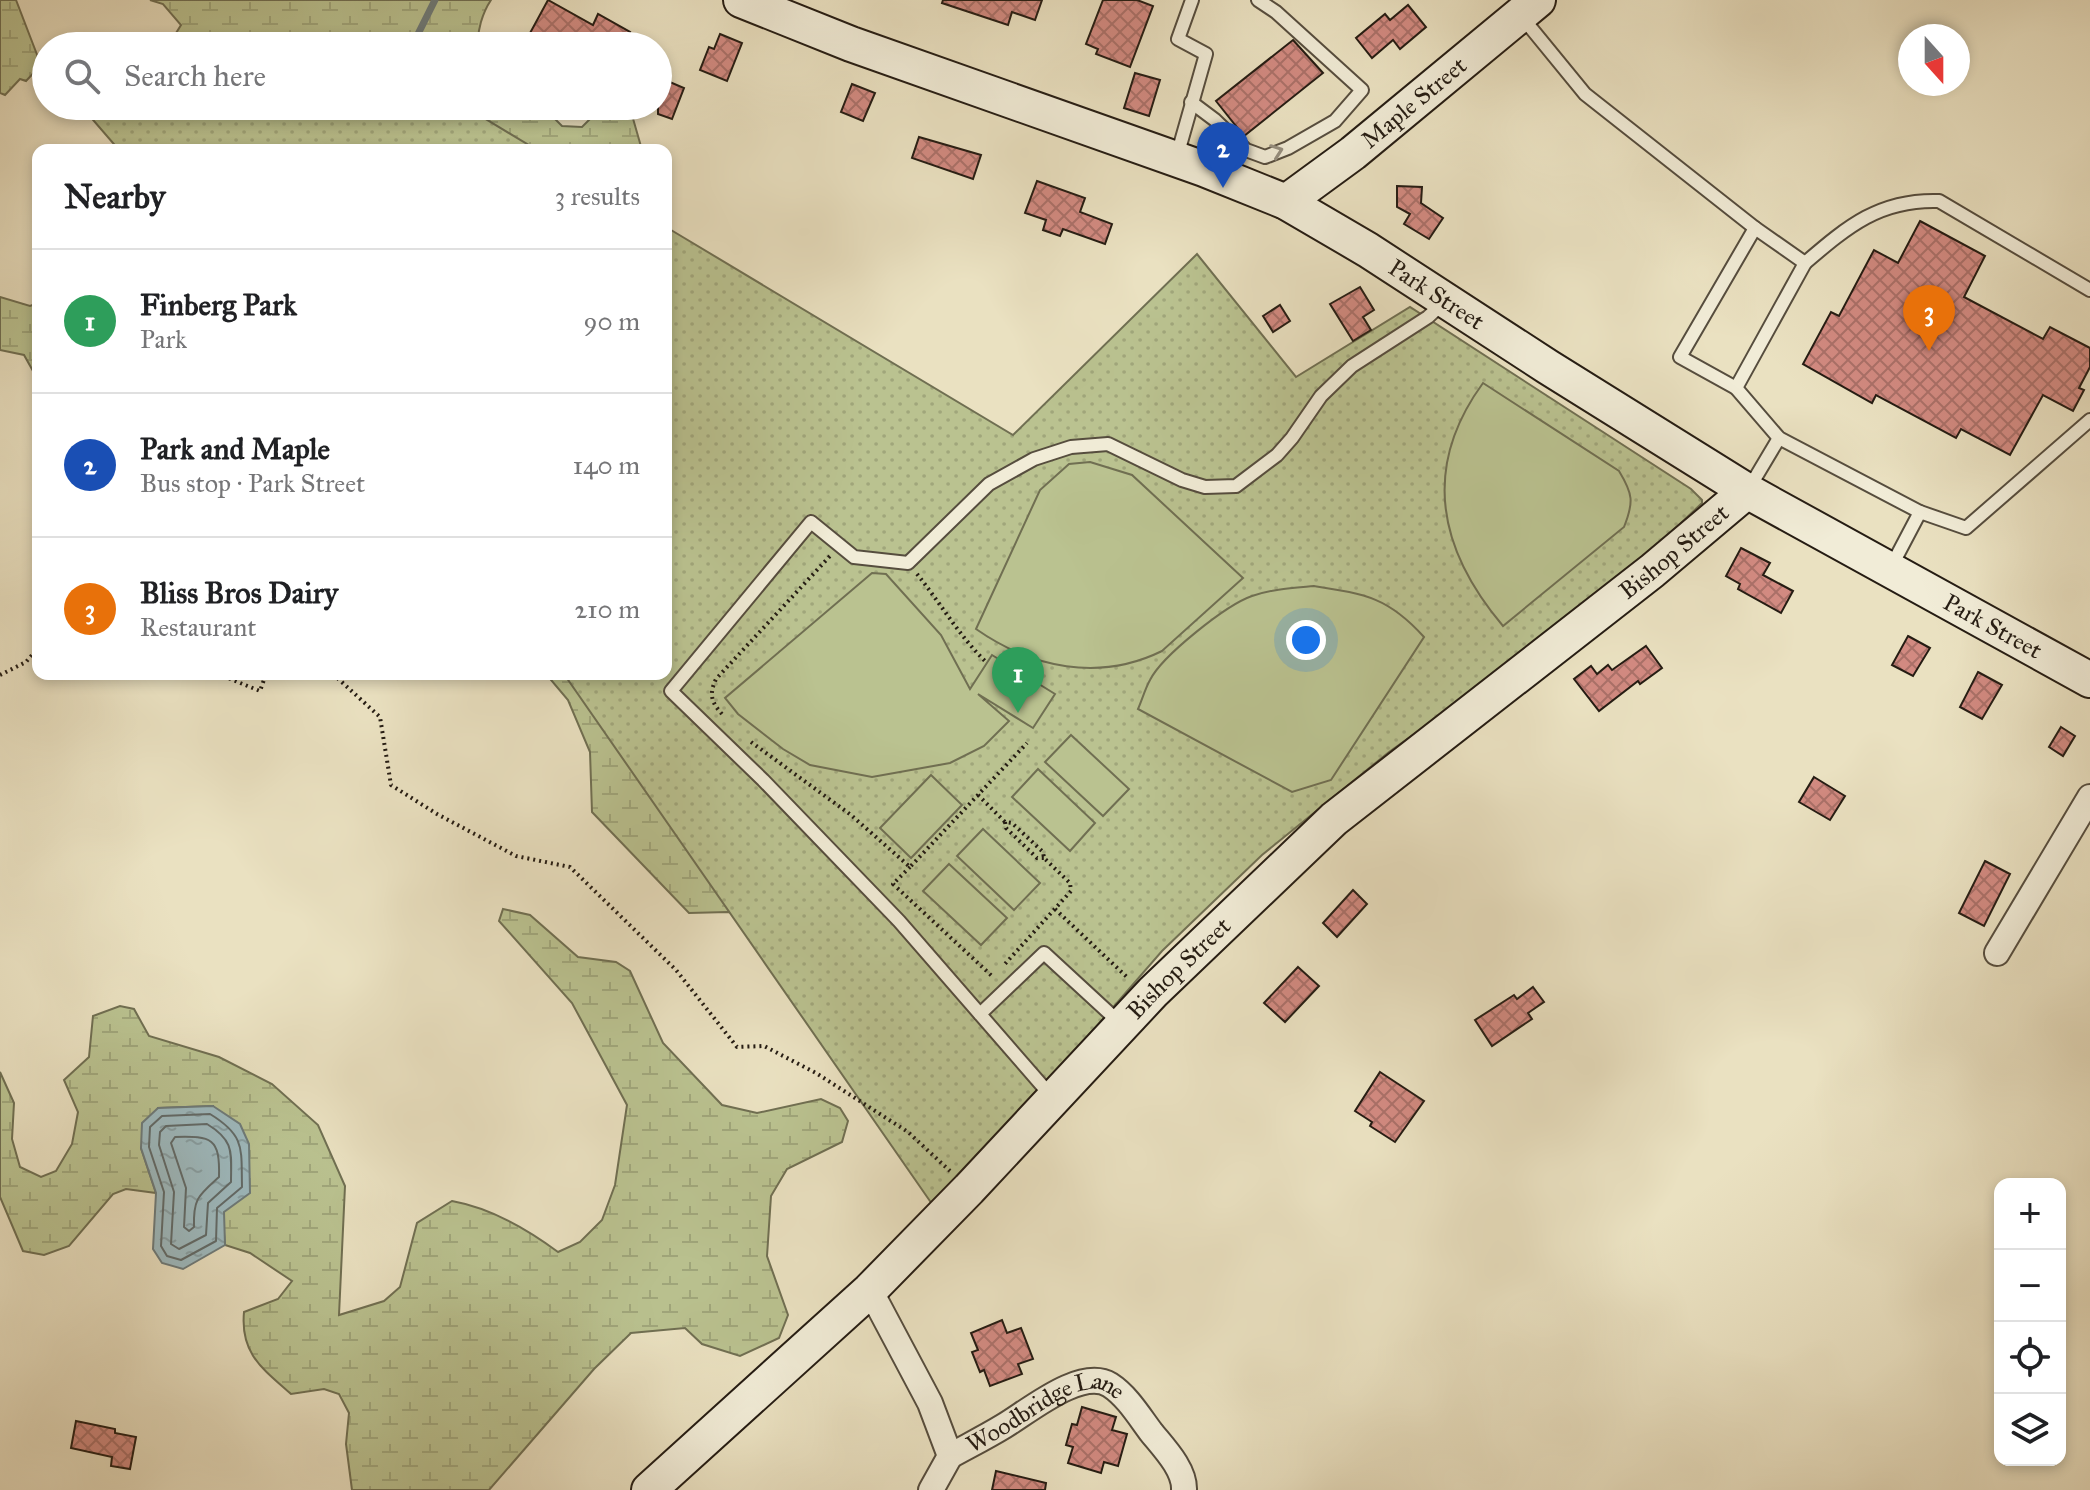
<!DOCTYPE html>
<meta charset="utf-8">
<style>
:root{--surface:#fff;--page:#f6f6f6;--text:#202124;--muted:#757577;--line:#e0e0e0;--accent:#8f2418}
body{margin:0;font-family:"IM FELL Great Primer",serif;background:var(--page);color:var(--text)}
.controls{position:absolute;right:24px;bottom:24px;display:grid;overflow:hidden;border-radius:16px;box-shadow:0 4px 12px #0003}
.controls button{width:72px;height:72px;display:grid;place-items:center;padding:0;border:0;border-bottom:2px solid var(--line);background:var(--surface);color:var(--text);font:40px sans-serif}
.compass{position:absolute;left:1898px;top:24px;width:72px;height:72px;border-radius:50%;background:var(--surface);box-shadow:0 4px 12px #0003;rotate:159deg}
.you{position:absolute;left:1306px;top:640px;width:28px;height:28px;margin:-20px;border:6px solid #fff;border-radius:50%;background:#1a73e8;box-shadow:0 0 0 12px #1a73e833}
.badge{display:grid;place-items:center;width:52px;height:52px;border-radius:50%;background:var(--accent);color:#fff;font-size:26px;font-weight:700}
.pin{position:absolute;translate:-50% -66px;filter:drop-shadow(0 2px 4px #0008)}
.pin::after{content:'';position:absolute;top:42px;width:28px;height:24px;background:inherit;clip-path:polygon(0 0,100% 0,50% 100%)}
.list{margin:0;padding:0;list-style:none}
h2{display:flex;justify-content:space-between;align-items:center;height:104px;margin:0;padding:0 32px;font-size:34px}
h2 small{font-size:26px;font-weight:400;color:var(--muted)}
.list li{display:grid;grid-template-columns:52px 1fr auto;gap:24px;align-items:center;box-sizing:border-box;height:144px;padding:0 32px;border-top:2px solid var(--line)}
.list b{display:block;font-size:30px;white-space:nowrap}
.list p{margin:0;font-size:26px;white-space:nowrap;color:var(--muted)}
.list em{font-size:26px;font-style:normal;color:var(--muted)}
.icon{flex:none;width:44px;height:44px;fill:none;stroke:currentColor;stroke-width:2;stroke-linecap:round;stroke-linejoin:round}
.map{position:relative;flex:none;width:2090px;height:1490px;overflow:hidden}
.search{position:absolute;background:var(--surface);box-shadow:0 4px 12px #0003;left:32px;top:32px;width:640px;height:88px;display:flex;align-items:center;gap:20px;box-sizing:border-box;padding:0 28px;border-radius:44px;color:var(--muted);font-size:30px}
.panel{position:absolute;background:var(--surface);box-shadow:0 4px 12px #0003;left:32px;top:144px;width:640px;height:536px;border-radius:16px}
.map>svg:first-child{display:block}
.wetland{fill:url(#wetland-marsh);stroke:#706f52;stroke-width:2}
.park{fill:url(#park-dots);stroke:#706f52;stroke-width:2}
.pitch{fill:#bac290;stroke:#706f52;stroke-width:2}
.water{fill:url(#water-ripples);stroke:#6e7b7a;stroke-width:2}
.lines{fill:none;stroke-linecap:round;stroke-linejoin:round}
.shore{stroke:#626b69;stroke-width:2}
.stream{stroke:#6e7b7a;stroke-width:7}
.building{fill:url(#building-cross-hatch);stroke:#251c13;stroke-width:2}
.lane-casing{stroke:#564d3e;stroke-width:16}
.street-casing{stroke:#564d3e;stroke-width:28}
.secondary-casing{stroke:#251c13;stroke-width:38}
.path{stroke:#251c13;stroke-width:4;stroke-dasharray:2 4;stroke-linecap:butt}
.lane{stroke:#f1ecd7;stroke-width:12}
.street{stroke:#f1ecd7;stroke-width:24}
.secondary{stroke:#f1ecd7;stroke-width:34}
.oneway{stroke:#958e7f}
.labels{text-anchor:middle;dominant-baseline:central;stroke-width:6;stroke-linejoin:round;paint-order:stroke}
.street-label{font-size:24px;fill:#251c13;stroke:#f1ecd7}
</style>
<div class="map">
<svg width="2090" height="1490" viewBox="0 0 2090 1490">
<defs>
<pattern id="wetland-marsh" width="20" height="14" patternUnits="userSpaceOnUse" patternTransform="scale(2)"><rect width="20" height="14" fill="#bac290"/><path d="M1 5h8M5 5V1M11 12h8M15 12V8" fill="none" stroke="#a0a67b"/></pattern>
<pattern id="park-dots" width="8" height="8" patternUnits="userSpaceOnUse" patternTransform="scale(2)"><rect width="8" height="8" fill="#bac290"/><path d="M2 2h.1M6 6h.1" fill="none" stroke="#a0a67b" stroke-width="1.8" stroke-linecap="round"/></pattern>
<pattern id="water-ripples" width="26" height="14" patternUnits="userSpaceOnUse" patternTransform="scale(2)"><rect width="26" height="14" fill="#9ebabf"/><path d="M2 4q2-2 4 0t4 0M15 11q2-2 4 0t4 0" fill="none" stroke="#889fa3"/></pattern>
<pattern id="building-cross-hatch" width="8" height="8" patternUnits="userSpaceOnUse" patternTransform="scale(2)"><rect width="8" height="8" fill="#d28a81"/><path d="M0 0l8 8M0 8l8-8" fill="none" stroke="#aa7068"/></pattern>
</defs>
<rect width="100%" height="100%" fill="#eae1c1"/>
<filter id="stains"><feTurbulence type="fractalNoise" baseFrequency=".0025" numOctaves="4"/><feColorMatrix values="0 0 0 0 .2 0 0 0 0 .09 0 0 0 0 .02 0 0 0 .5 -.17"/></filter>
<radialGradient id="worn" r=".72"><stop offset=".6" stop-color="#630" stop-opacity="0"/><stop offset="1" stop-color="#630" stop-opacity=".3"/></radialGradient>
<g class="wetland">
<path d="M0 0H16L41 65 26 81 20 79 5 95 0 93Z"/>
<path d="M150 0H491C483 12 476 32 479 46H168L181 25 163 4Z"/>
<path d="M178 106H542L562 126 582 127 603 106H619L632 115 642 150H210Z"/>
<path d="M0 297 30 306 38 303V380L24 355 0 350Z"/>
<path d="M546 674H589L777 918 728 912 689 913 592 812 590 752 568 700Z"/>
<path d="M503 909 530 915 578 957 616 962 630 971 663 1043 722 1105 757 1113 821 1099 840 1108 848 1121 842 1142 787 1169 771 1196 767 1256 788 1315 779 1338 740 1356 702 1344 685 1328 631 1333 594 1369 489 1490H352L346 1444 349 1413 339 1394 324 1389 291 1394C263 1369 240 1354 244 1312L278 1299 292 1281 250 1253 225 1245 213 1106 158 1108 141 1148 156 1193 126 1189 113 1194 69 1246 44 1255 23 1251 0 1197V1072L14 1103 12 1139 20 1167 41 1177 56 1171 72 1144 78 1112 64 1080 89 1057 93 1016 120 1006 134 1009 149 1036 219 1057 272 1084 318 1125 345 1186 339 1315 384 1301 400 1287 417 1223 452 1201C491 1208 527 1229 558 1252L580 1242 602 1220 615 1185 627 1105 572 1003 499 921Z"/>
</g>
<g class="park">
<path d="M81 106H464L537 150H119Z"/>
<path d="M666 227 1013 435 1197 254 1296 377 1410 307 1691 489 1702 500V503L1641 561 1514 663 1389 752 1262 855 1162 951 1042 1089 932 1204 564 674H666Z"/>
</g>
<g class="pitch">
<path d="M1483 383 1619 471C1633 494 1634 502 1624 527L1503 626C1438 549 1421 468 1483 383Z"/>
<path d="M1090 462 1132 475 1243 578 1162 651C1099 682 1032 668 976 629L1040 490 1069 464Z"/>
<path d="M872 573 886 574 941 635 970 689 992 655 1055 694 1033 728 978 694 1009 721 984 746 950 763 872 777 810 765 783 749 738 714 725 698Z"/>
<path d="M1314 586C1365 594 1388 597 1424 637L1331 780 1292 792 1138 709C1142 700 1145 689 1150 680 1162 656 1226 605 1252 596 1272 589 1292 588 1314 586Z"/>
<path d="M1071 735 1129 789 1103 816 1045 762Z"/>
<path d="M1038 769 1095 823 1070 851 1012 797Z"/>
<path d="M931 775 962 805 911 858 880 828Z"/>
<path d="M983 829 1040 883 1014 910 957 856Z"/>
<path d="M949 864 1007 918 981 945 923 891Z"/>
</g>
<path class="water" d="M213 1106 240 1124 249 1144 250 1193 224 1212 225 1245 183 1269 162 1263 153 1249 156 1193 141 1148 142 1123 158 1108Z"/>
<g class="lines">
<g class="shore">
<path d="M210 1114C246 1136 241 1149 242 1187L217 1208 216 1241 181 1260 167 1256 161 1246 164 1192 149 1147 150 1127 162 1116Z"/>
<path d="M207 1124C235 1141 231 1153 231 1182L208 1203 206 1235 179 1249 171 1244 174 1192 159 1145 160 1132 166 1126Z"/>
<path d="M175 1137C212 1136 220 1138 219 1177 199 1195 193 1198 194 1227L189 1231 184 1227 186 1188 171 1143Z"/>
</g>
<path class="stream" d="M412 46 435 0"/>
</g>
<g class="building">
<path d="M548 0 593 25 598 14 630 32 622 46H523Z"/>
<path d="M943 0H1042L1035 20 1012 12 1008 25 942 3Z"/>
<path d="M1103 0H1137L1153 6 1130 67 1096 54 1098 49 1086 44Z"/>
<path d="M1408 5 1426 27 1400 49 1393 40 1372 58 1356 38 1385 14 1390 20Z"/>
<path d="M720 34 742 43 727 81 700 70 709 47 714 49Z"/>
<path d="M1293 40 1323 73 1244 136 1216 101Z"/>
<path d="M1135 73 1160 80 1149 116 1124 108Z"/>
<path d="M658 77 684 88 672 119 658 114Z"/>
<path d="M852 84 875 93 863 121 841 112Z"/>
<path d="M919 137 981 155 973 179 912 158Z"/>
<path d="M1037 181 1085 198 1080 212 1112 224 1105 244 1063 229 1060 236 1043 230 1046 220 1025 213Z"/>
<path d="M1397 186 1422 187 1421 203 1443 218 1429 239 1404 224 1410 214 1397 207Z"/>
<path d="M1920 221 1985 256 1964 297 2043 339 2050 327 2090 348V367L2079 388 2084 390 2073 411 2043 395 2010 455 1961 429 1956 438 1876 395 1872 403 1803 364 1831 312 1839 316 1874 250 1898 263Z"/>
<path d="M1360 287 1374 310 1363 317 1371 330 1353 341 1330 304Z"/>
<path d="M1280 305 1290 321 1273 332 1263 316Z"/>
<path d="M1741 548 1770 563 1763 575 1793 591 1781 613 1738 589 1740 584 1726 576Z"/>
<path d="M1908 636 1930 648 1913 676 1892 665Z"/>
<path d="M1646 646 1662 668 1640 684 1638 681 1599 711 1574 679 1591 666 1597 674 1608 665 1612 670Z"/>
<path d="M1978 672 2002 685 1982 719 1960 707Z"/>
<path d="M2061 727 2075 736 2063 756 2049 747Z"/>
<path d="M1814 777 1845 796 1830 820 1799 802Z"/>
<path d="M1985 861 2010 874 1984 926 1959 913Z"/>
<path d="M1353 890 1367 904 1337 937 1323 923Z"/>
<path d="M1298 967 1319 986 1285 1022 1264 1003Z"/>
<path d="M1533 987 1544 1002 1528 1013 1532 1019 1492 1046 1475 1020 1514 995 1517 999Z"/>
<path d="M1380 1072 1424 1101 1395 1142 1370 1126 1372 1122 1355 1111Z"/>
<path d="M1002 1320 1007 1333 1021 1328 1033 1359 1018 1364 1022 1374 990 1386 984 1370 980 1372 972 1352 978 1350 971 1333Z"/>
<path d="M1082 1407 1116 1417 1112 1430 1127 1434 1118 1466 1104 1462 1101 1473 1068 1463 1073 1447 1066 1445 1072 1424 1077 1425Z"/>
<path d="M76 1421 115 1429V1433L136 1437 130 1469 111 1466 112 1457 71 1448Z"/>
<path d="M996 1471 1046 1483 1045 1490H992Z"/>
</g>
<g class="lines">
<defs>
<g id="lane">
<path d="M1522 17 1585 94 1755 228 1805 263 1736 388 1779 438 1920 512 1890 569"/>
<path d="M1191 102 1215 120 1246 150 1265 157 1288 148 1335 121 1362 90 1276 12 1258 0"/>
<path d="M1177 156 1206 54 1178 39 1192 0"/>
<path d="M1805 263C1848 226 1880 199 1939 201L2090 290"/>
<path d="M1736 388 1680 357 1755 228"/>
<path d="M1748 490 1779 438"/>
<path d="M1920 512 1966 528 2090 420"/>
<path d="M980 1014 1044 953 1120 1023"/>
<path d="M1052 1097 899 921 763 780 671 691 811 522 854 557 908 563 989 484 1034 459 1071 447 1108 444 1182 480 1205 487 1236 486 1277 455 1292 438 1321 396 1352 366 1428 317 1444 302"/>
</g>
<g id="street">
<path d="M1997 953 2090 797"/>
<path d="M870 1290 930 1403 950 1456 931 1490"/>
<path id="s1" d="M950 1456C968 1446 986 1437 1004 1426 1028 1412 1081 1367 1110 1385 1127 1396 1139 1416 1151 1432 1163 1447 1185 1469 1184 1490"/>
</g>
<g id="secondary">
<path id="s2" d="M741 0 851 44 1204 169 1286 202 1368 250 1548 367 1747 491 2090 680"/>
<path id="s3" d="M1286 202 1353 153 1538 0"/>
<path id="s4" d="M649 1490 870 1290 969 1189 1153 992 1334 819 1652 571 1747 491"/>
</g>
</defs>
<use href="#lane" class="lane-casing"/>
<use href="#street" class="street-casing"/>
<use href="#secondary" class="secondary-casing"/>
<g class="path">
<path d="M917 574C941 604 960 637 987 663"/>
<path d="M218 674 260 691 266 674"/>
<path d="M333 674 380 717 391 785 437 814 516 856 570 867 676 970 737 1047 764 1046 816 1073 908 1132 950 1171"/>
<path d="M0 675 26 662 38 648"/>
<path d="M722 714C711 702 709 694 716 679L830 556"/>
<path d="M751 742 851 815 910 867 1027 743"/>
<path d="M978 795 1005 822 1012 823 1043 852 1044 858 1070 883 1071 891 1004 965"/>
<path d="M1005 822 1006 828 1037 858H1044"/>
<path d="M910 867 893 884 993 977"/>
<path d="M1055 909 1129 979"/>
</g>
<use href="#lane" class="lane"/>
<use href="#street" class="street"/>
<use href="#secondary" class="secondary"/>
</g>
<defs><path id="oneway-chevron" d="M-2-3.5L2.5 0L-2 3.5" fill="none" stroke-width="1.6" stroke-linecap="round" stroke-linejoin="round" transform="scale(2)"/></defs>
<use class="oneway" href="#oneway-chevron" transform="translate(1277 151) rotate(-20)"/>
<g class="labels">
<g class="street-label">
<text stroke="none"><textPath href="#s3" startOffset="162">Maple Street</textPath></text>
<text stroke="none"><textPath href="#s2" startOffset="758">Park Street</textPath></text>
<text stroke="none"><textPath href="#s4" startOffset="1392">Bishop Street</textPath></text>
<text stroke="none"><textPath href="#s2" startOffset="1406">Park Street</textPath></text>
<text stroke="none"><textPath href="#s4" startOffset="744">Bishop Street</textPath></text>
<text stroke="none"><textPath href="#s1" startOffset="108">Woodbridge Lane</textPath></text>
</g>
</g>
<rect width="100%" height="100%" filter="url(#stains)"/>
<rect width="100%" height="100%" fill="url(#worn)"/>
</svg>
<div class="controls">
<button>+</button>
<button>−</button>
<button><svg class="icon" aria-label="locate" viewBox="0 0 24 24"><circle cx="12" cy="12" r="6"/><path d="M12 2v4M12 18v4M2 12h4M18 12h4"/></svg></button>
<button><svg class="icon" aria-label="layers" viewBox="0 0 24 24"><path d="M12 4l9 5-9 5-9-5zM3 14l9 5 9-5"/></svg></button>
</div>
<svg class="compass" viewBox="-18 -18 36 36"><path d="M0-13l5 13h-10z" fill="#e53935"/><path d="M0 13l5-13h-10z" fill="#757577"/></svg>
<div class="you"></div>
<div class="pin badge" style="left:1018px;top:713px;background:#2e9e5b">1</div>
<div class="pin badge" style="left:1223px;top:188px;background:#1a4fb4">2</div>
<div class="pin badge" style="left:1929px;top:351px;background:#e8710a">3</div>
<div class="search"><svg class="icon" aria-label="search" viewBox="0 0 24 24"><circle cx="10" cy="10" r="6"/><path d="M15 15l6 6"/></svg>Search here</div>
<section class="panel">
<h2>Nearby<small>3 results</small></h2>
<ul class="list">
<li><span class="badge" style="background:#2e9e5b">1</span><div><b>Finberg Park</b><p>Park</p></div><em>90 m</em></li>
<li><span class="badge" style="background:#1a4fb4">2</span><div><b>Park and Maple</b><p>Bus stop · Park Street</p></div><em>140 m</em></li>
<li><span class="badge" style="background:#e8710a">3</span><div><b>Bliss Bros Dairy</b><p>Restaurant</p></div><em>210 m</em></li>
</ul>
</section>
</div>
